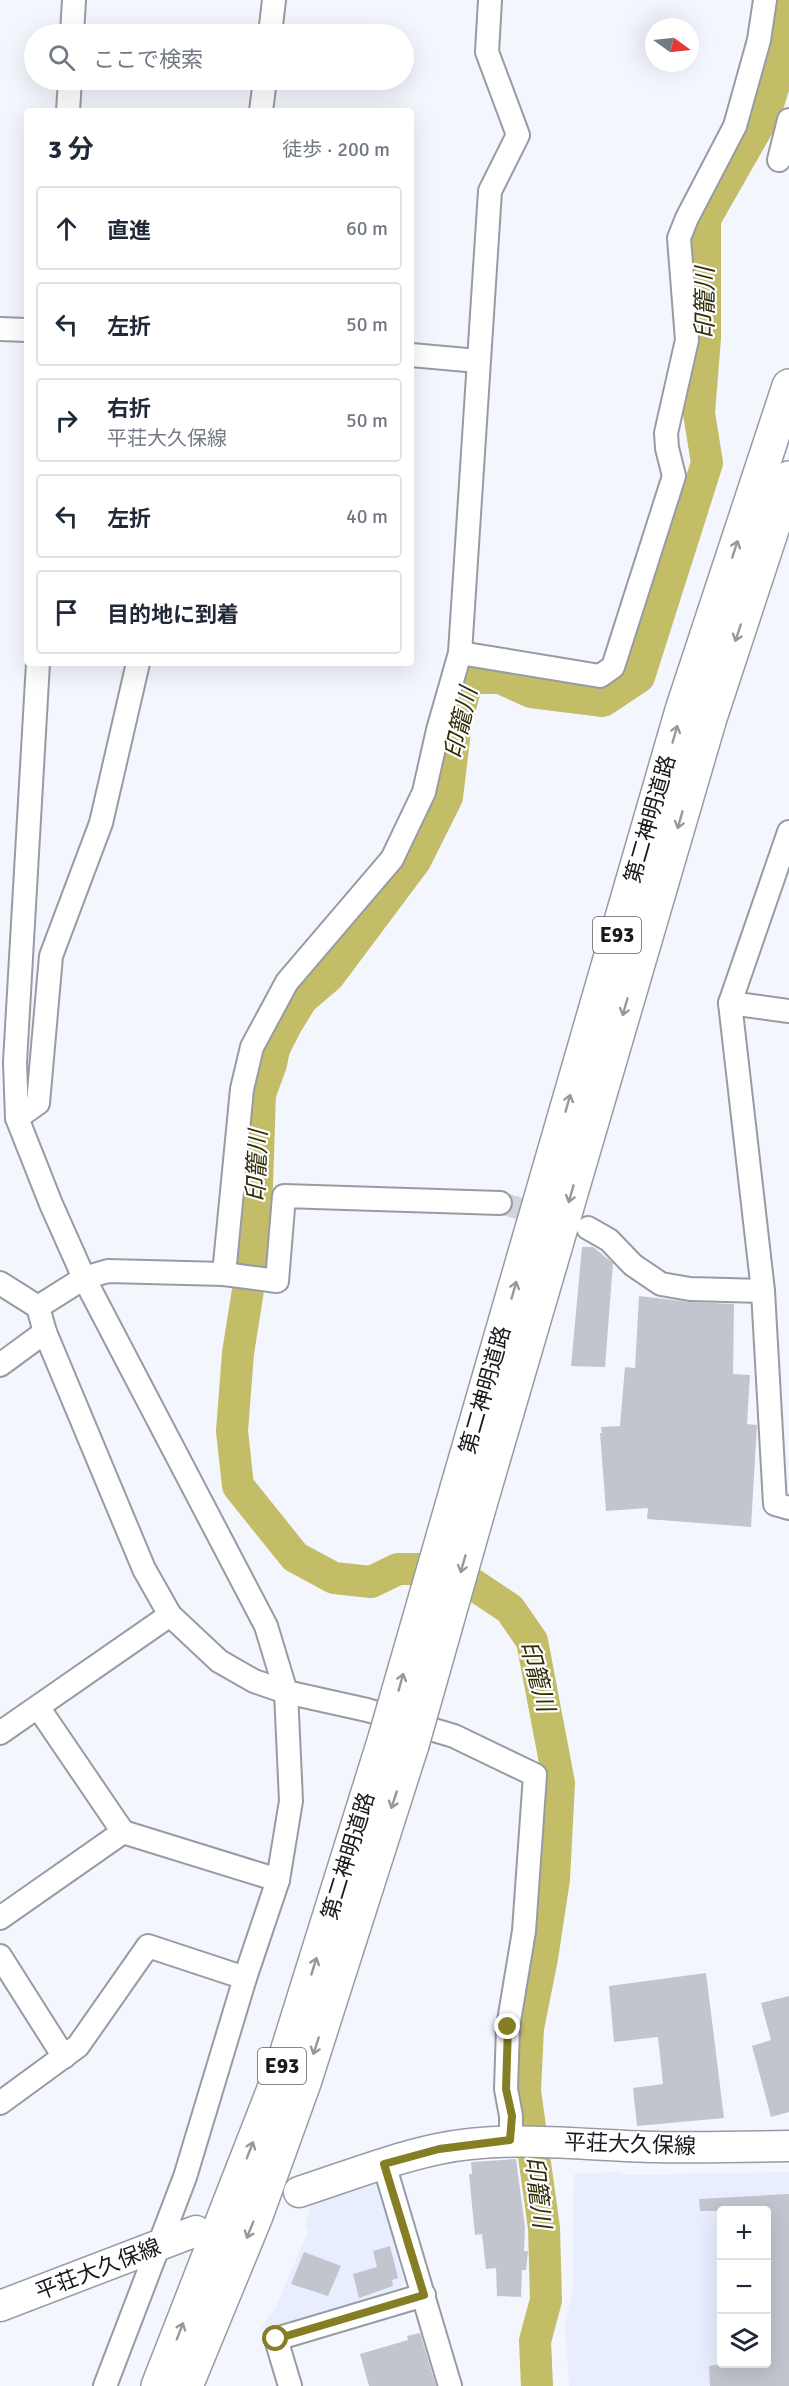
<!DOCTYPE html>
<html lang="ja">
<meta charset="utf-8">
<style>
:root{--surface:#fff;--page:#f6f6f7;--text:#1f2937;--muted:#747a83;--line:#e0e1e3}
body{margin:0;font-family:Signika,"Noto Sans JP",sans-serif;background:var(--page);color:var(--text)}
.controls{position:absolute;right:18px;bottom:18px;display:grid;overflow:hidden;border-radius:6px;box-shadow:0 6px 24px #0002}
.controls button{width:54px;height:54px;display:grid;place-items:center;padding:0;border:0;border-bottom:2px solid var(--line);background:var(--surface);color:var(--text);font:30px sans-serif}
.compass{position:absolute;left:645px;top:18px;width:54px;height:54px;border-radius:50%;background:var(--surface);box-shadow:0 6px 24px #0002;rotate:105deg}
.stop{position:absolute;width:18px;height:18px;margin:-14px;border:4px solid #857e25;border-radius:50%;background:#fff}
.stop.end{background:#857e25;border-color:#fff;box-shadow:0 2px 6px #0008}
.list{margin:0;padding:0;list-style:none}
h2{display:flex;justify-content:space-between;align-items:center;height:78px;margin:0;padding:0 24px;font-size:26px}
h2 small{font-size:20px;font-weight:400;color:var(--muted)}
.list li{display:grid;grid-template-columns:39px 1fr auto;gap:18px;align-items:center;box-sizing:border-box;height:84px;margin:0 12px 12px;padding:0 12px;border:2px solid var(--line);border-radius:6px}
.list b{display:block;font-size:22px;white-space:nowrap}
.list p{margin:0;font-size:20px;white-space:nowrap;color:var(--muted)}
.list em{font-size:20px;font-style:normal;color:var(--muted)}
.icon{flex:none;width:33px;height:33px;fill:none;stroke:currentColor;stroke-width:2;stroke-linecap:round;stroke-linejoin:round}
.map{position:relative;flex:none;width:789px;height:2386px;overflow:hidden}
.search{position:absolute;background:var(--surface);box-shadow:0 6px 24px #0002;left:24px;top:24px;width:390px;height:66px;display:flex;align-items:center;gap:15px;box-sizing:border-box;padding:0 21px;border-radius:33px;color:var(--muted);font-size:22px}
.panel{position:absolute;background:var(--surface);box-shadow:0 6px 24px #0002;left:24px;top:108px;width:390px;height:558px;border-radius:6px}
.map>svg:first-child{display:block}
.built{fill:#e8eefe;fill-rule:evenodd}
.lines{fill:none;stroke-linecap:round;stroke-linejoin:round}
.river{stroke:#c4bd67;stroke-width:32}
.building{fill:#c2c5ce}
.minor-tunnel{stroke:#d2d5dc;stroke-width:22;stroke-dasharray:22 11;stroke-linecap:butt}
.minor-casing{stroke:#989ba3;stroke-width:26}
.major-casing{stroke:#989ba3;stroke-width:33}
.highway-casing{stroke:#989ba3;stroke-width:36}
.minor{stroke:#fff;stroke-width:22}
.major{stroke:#fff;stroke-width:30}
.highway{stroke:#fff;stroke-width:33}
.highway-bridge-casing{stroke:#989ba3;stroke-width:36;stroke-linecap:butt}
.highway-bridge{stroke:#fff;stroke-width:33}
.oneway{stroke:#98989a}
.route{stroke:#857e25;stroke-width:8}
.labels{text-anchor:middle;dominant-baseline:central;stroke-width:4.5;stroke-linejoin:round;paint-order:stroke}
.shield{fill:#fff;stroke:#5e5f62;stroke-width:1.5}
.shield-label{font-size:21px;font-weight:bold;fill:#191a1e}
.street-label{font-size:22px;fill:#191a1e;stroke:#fff}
.water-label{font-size:24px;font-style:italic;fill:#312d07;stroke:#fff}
</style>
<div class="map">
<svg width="789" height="2386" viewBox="0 0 789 2386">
<rect width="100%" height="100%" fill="#f3f6fd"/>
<g class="built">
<path d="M621 2172 623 2175 789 2172V2386H569L565 2325 573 2287 574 2174ZM722 2210H766V2364H722Z"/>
<path d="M371 2179 379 2181 404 2282 401 2289 260 2330 276 2307 308 2232 305 2225 311 2204Z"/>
</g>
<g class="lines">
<path class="river" d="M537 2386 535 2341 546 2300 544 2228 525 2091 528 2028 542 1958 554 1879 559 1783 532 1641 510 1609 471 1583 420 1569H398L371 1582 334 1578 295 1557 238 1486 232 1431 238 1353 255 1246 260 1094 271 1064 274 1049 286 1025 302 999 329 976 415 861 447 797 456 723 468 678H500L531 692 603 701 639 677 707 463 699 413 705 338V219L765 114 777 75 786 18 784 0"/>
</g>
<g class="building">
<path d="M582 1247H593L613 1263 605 1367 571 1366Z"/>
<path d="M639 1296 690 1302 734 1304 733 1374 750 1375 747 1424 757 1425 751 1527 647 1519 648 1508 606 1511 600 1433H602L601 1427 620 1426 625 1367 635 1368Z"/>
<path d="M706 1973 724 2118 637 2126 633 2088 663 2084 658 2037 614 2042 609 1986Z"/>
<path d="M789 1996V2112L771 2117 752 2046 771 2040 761 2003Z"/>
<path d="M516 2159 525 2227 524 2251H528L526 2270H522L521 2297 497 2296 496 2268 486 2269 482 2234 475 2235 469 2174H472L471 2162Z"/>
<path d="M789 2194V2386H710L709 2366 722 2364H766V2211H700L699 2199Z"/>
<path d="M390 2246 398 2278 392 2280 393 2286 359 2298 353 2274 377 2267 373 2251Z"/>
<path d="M304 2252 341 2266 328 2296 291 2284Z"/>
<path d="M420 2333 436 2386H369L360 2354 408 2340 407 2336Z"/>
</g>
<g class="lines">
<path class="minor-tunnel" d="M500 1203 550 1217"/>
<defs>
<g id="minor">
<path d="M72 34 74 0"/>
<path d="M270 34 274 0"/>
<path d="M68 111 70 80"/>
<path d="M261 111 265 80"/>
<path d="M779 160 789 120"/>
<path d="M0 329 27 330"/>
<path d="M411 355 478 361"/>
<path d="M460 653 600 676 613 667 674 476 667 448 666 433 687 340 679 238 687 218 735 126 759 40 765 0"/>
<path d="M38 663 15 1062 17 1118 51 1204 84 1278 266 1626 286 1692 291 1801 278 1880 245 1978 185 2177 105 2386"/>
<path d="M789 832 730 1003 763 1291 775 1504 789 1508"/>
<path d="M730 1003 789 1011"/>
<path d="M17 1118 38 1103 51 956 101 823 138 663"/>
<path d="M588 1228 609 1240 633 1265 661 1284 690 1289 763 1291"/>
<path d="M224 1274 242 1089 252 1047 287 982 392 859 424 792 438 730 460 653 490 191 518 135 487 52 490 0"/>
<path d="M0 1283 38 1307 45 1332 144 1569 170 1615 219 1661 254 1681 286 1692 367 1710 454 1736 535 1775 524 1931 508 2027 506 2089 511 2116V2141"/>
<path d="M38 1307 84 1278 108 1271 224 1274 277 1281 284 1196 500 1203"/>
<path d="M0 1365 45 1332"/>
<path d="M38 1707 123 1832"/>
<path d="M0 1733 170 1615"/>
<path d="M0 1918 123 1832 278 1880"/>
<path d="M0 1956 64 2057"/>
<path d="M0 2103 78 2046 148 1946 245 1978"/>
<path d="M384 2164 450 2386"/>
<path d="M290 2386 276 2339 424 2295"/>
</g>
<g id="major">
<path d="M299 2192C345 2177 391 2159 438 2149 511 2134 583 2146 657 2147 701 2148 745 2147 789 2146"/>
<path d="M0 2306 196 2231"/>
</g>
<g id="highway">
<path d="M457 1488 682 710 789 386"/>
<path d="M479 1508 710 718 789 478"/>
<path d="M158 2386 281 2071 385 1738"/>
<path d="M186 2386 256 2216 304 2083 412 1745"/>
</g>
</defs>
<use href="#minor" class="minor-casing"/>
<use href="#major" class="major-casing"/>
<use href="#highway" class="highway-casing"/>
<use href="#minor" class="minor"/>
<use href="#major" class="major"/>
<use href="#highway" class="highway"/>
<defs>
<g id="highway-bridge">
<path d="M385 1738 457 1488"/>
<path d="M412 1745 479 1508"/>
</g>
</defs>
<use href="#highway-bridge" class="highway-bridge-casing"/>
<use href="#highway-bridge" class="highway-bridge"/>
</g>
<defs><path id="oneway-shaft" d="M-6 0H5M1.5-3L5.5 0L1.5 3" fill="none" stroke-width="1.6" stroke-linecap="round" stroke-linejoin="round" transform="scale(1.5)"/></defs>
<g class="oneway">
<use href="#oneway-shaft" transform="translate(735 549) rotate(-72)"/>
<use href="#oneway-shaft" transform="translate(738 633) rotate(108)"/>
<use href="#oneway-shaft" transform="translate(675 734) rotate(-74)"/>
<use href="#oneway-shaft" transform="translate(680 820) rotate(106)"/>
<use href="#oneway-shaft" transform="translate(625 1007) rotate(106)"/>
<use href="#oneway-shaft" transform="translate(568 1103) rotate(-74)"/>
<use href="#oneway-shaft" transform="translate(571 1194) rotate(106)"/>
<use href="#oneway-shaft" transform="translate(514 1290) rotate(-74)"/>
<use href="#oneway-shaft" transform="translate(463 1564) rotate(106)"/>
<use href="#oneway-shaft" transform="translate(401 1682) rotate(-74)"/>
<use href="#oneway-shaft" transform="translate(394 1800) rotate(108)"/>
<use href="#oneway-shaft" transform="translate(314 1966) rotate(-73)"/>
<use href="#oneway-shaft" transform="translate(316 2046) rotate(108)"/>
<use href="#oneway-shaft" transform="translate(250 2150) rotate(-69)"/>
<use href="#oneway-shaft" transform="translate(250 2230) rotate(112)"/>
<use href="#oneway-shaft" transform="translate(180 2331) rotate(-69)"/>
</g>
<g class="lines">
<path class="route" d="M276 2339 424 2295 384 2164 439 2149 510 2140 512 2116 506 2089 508 2027"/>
</g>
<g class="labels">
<g class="shield">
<rect x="593" y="917" width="48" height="36" rx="4.5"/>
<rect x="258" y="2048" width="48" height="36" rx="4.5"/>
</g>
<g class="shield-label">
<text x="617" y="935">E93</text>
<text x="282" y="2066">E93</text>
</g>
<g class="street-label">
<text transform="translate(650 819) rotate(-74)">第二神明道路</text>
<text transform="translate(485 1390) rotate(-74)">第二神明道路</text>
<text transform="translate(348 1856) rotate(-73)">第二神明道路</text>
<text transform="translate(630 2144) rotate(2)">平荘大久保線</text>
<text transform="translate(98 2269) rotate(-21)">平荘大久保線</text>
</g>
<g class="water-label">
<text transform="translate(705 303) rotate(-90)">印籠川</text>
<text transform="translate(461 723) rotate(-77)">印籠川</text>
<text transform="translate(257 1166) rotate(-88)">印籠川</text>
<text transform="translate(537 1676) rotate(75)">印籠川</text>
<text transform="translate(538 2192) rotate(83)">印籠川</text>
</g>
</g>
</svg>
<div class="controls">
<button>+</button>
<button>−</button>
<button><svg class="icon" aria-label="layers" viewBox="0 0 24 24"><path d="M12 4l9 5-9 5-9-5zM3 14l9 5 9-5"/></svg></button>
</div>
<svg class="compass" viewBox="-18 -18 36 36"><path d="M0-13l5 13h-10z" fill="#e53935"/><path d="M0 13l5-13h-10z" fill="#747a83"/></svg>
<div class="stop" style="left:276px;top:2339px"></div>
<div class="stop end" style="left:508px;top:2027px"></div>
<div class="search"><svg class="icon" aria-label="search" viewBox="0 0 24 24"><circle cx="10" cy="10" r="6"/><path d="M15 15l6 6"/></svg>ここで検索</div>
<section class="panel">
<h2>3 分<small>徒歩 · 200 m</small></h2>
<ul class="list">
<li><svg class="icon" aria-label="ahead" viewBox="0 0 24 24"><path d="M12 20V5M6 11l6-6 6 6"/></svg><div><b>直進</b></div><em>60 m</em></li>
<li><svg class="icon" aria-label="left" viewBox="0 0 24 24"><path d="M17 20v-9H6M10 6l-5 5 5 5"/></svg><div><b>左折</b></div><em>50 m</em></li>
<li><svg class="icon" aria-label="right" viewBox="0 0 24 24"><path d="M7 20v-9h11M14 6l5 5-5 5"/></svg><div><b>右折</b><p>平荘大久保線</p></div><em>50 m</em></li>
<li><svg class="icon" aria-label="left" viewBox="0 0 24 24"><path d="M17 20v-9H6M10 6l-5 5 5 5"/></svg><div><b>左折</b></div><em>40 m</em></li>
<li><svg class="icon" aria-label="arrive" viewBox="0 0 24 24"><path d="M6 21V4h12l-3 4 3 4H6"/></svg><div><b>目的地に到着</b></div></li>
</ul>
</section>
</div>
